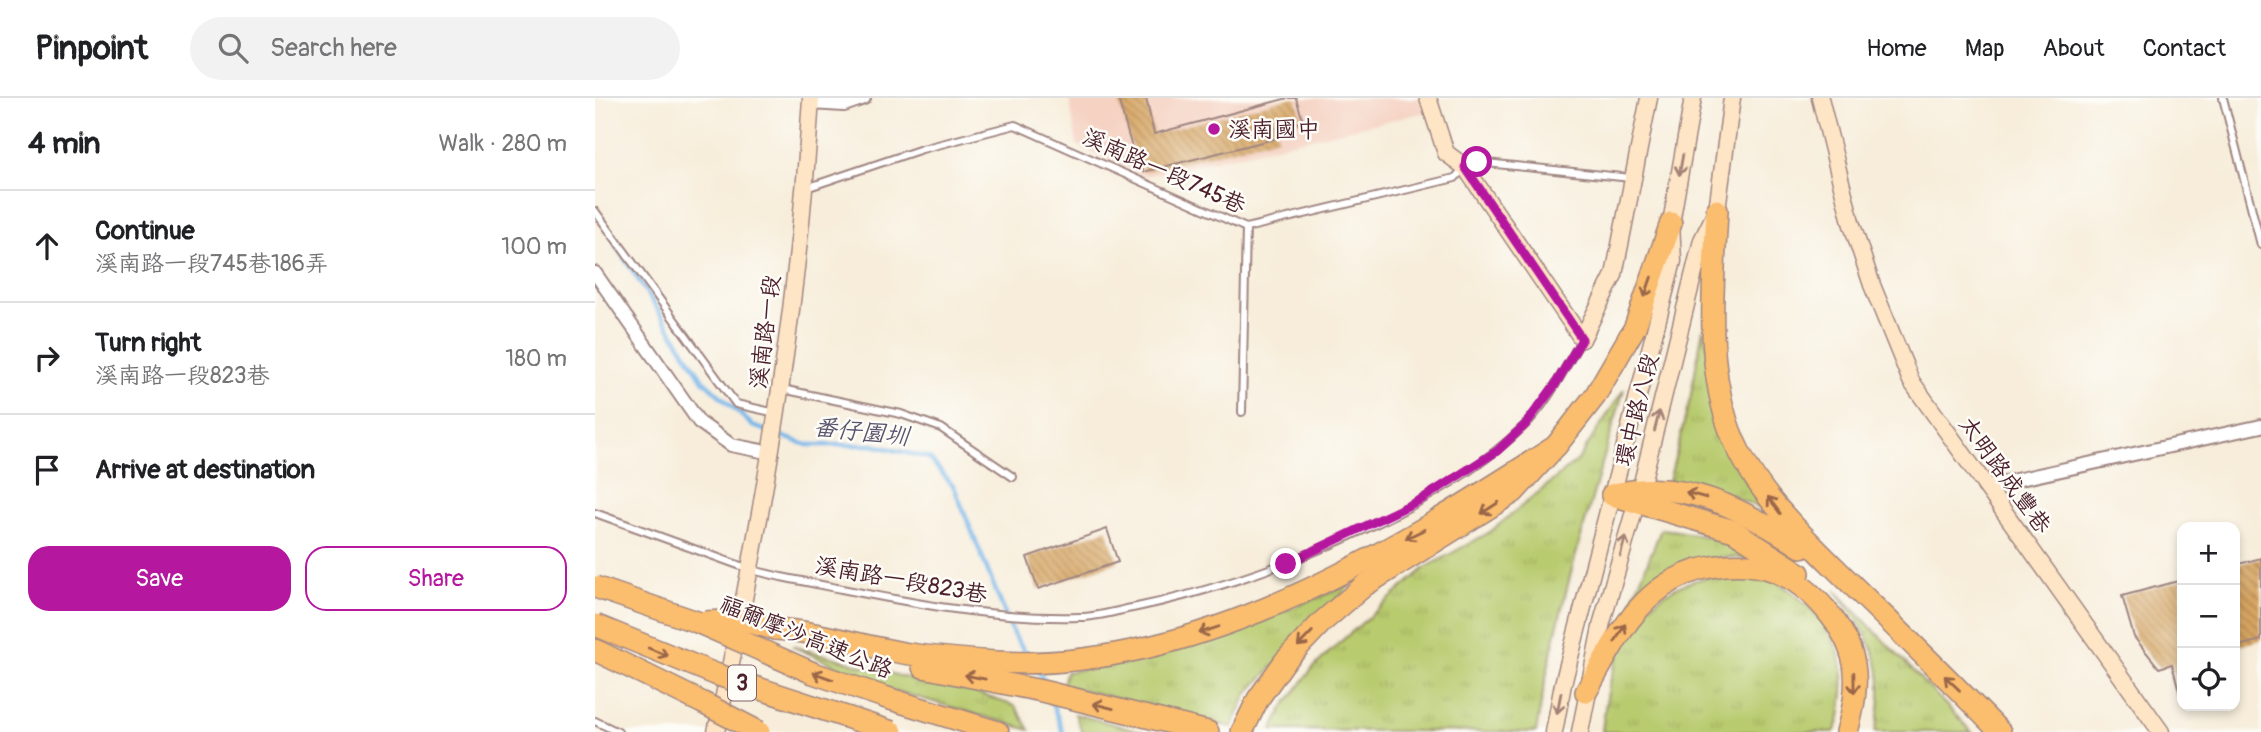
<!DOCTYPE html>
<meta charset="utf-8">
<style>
:root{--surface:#fff;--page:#f2f2f2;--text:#202124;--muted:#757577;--line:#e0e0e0;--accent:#b5179e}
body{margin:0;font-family:Pangolin,"LXGW WenKai TC",sans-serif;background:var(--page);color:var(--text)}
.controls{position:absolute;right:21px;bottom:21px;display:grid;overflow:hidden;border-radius:14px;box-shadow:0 4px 10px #0003}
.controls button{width:63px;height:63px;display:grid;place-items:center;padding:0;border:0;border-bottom:2px solid var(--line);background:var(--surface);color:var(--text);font:35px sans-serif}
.stop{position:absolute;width:21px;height:21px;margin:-16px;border:5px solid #b5179e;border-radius:50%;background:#fff}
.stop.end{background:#b5179e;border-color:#fff;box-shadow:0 2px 7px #0008}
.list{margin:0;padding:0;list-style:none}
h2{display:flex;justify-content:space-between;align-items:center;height:91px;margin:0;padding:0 28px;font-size:30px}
h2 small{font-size:23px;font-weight:400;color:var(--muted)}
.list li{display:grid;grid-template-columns:46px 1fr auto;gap:21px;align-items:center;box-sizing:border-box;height:112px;padding:0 28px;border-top:2px solid var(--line)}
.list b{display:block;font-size:26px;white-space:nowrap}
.list p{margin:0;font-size:23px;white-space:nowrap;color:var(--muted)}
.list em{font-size:23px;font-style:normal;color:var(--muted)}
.actions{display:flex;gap:14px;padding:21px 28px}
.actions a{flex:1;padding:16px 0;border:2px solid var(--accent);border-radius:21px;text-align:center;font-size:24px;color:var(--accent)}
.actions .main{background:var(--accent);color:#fff}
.icon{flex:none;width:38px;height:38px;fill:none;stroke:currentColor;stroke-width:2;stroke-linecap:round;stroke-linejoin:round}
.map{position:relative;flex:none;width:1666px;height:634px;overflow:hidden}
header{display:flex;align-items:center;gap:42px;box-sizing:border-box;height:98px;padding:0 35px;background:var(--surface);border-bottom:2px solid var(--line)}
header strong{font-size:33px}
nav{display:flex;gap:38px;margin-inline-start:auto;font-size:24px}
.search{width:490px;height:63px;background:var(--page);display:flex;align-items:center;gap:18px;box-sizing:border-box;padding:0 24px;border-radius:38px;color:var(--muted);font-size:26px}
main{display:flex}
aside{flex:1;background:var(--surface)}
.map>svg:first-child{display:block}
.built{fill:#f5d2c2}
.grass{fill:url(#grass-tufts);stroke:#81754c;stroke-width:2}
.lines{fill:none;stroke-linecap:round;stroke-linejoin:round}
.stream{stroke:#75b5e9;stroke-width:4.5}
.building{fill:url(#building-back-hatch)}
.lane-casing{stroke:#a08682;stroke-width:10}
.street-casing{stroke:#a08682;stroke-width:16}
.secondary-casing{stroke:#a08682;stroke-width:19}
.highway-casing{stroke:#a08682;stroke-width:24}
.lane{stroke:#fff;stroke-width:6}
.street{stroke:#fff;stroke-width:12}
.secondary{stroke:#fde5c5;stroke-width:16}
.highway{stroke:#fbbd6e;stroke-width:21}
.highway-bridge-casing{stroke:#a08682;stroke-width:24;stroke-linecap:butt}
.highway-bridge{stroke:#fbbd6e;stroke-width:21}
.oneway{stroke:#a48278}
.oneway2{stroke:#9a6649}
.route{stroke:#b5179e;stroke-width:9}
.poi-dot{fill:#b5179e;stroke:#fdfcf7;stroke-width:2.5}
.labels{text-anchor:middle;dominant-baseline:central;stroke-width:5;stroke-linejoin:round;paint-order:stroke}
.shield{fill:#fdfcf7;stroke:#806168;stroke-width:2}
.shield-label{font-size:21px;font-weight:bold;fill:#4a1f2b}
.poi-label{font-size:23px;fill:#4a1f2b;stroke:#fdfcf7;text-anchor:start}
.street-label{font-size:23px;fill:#4a1f2b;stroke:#fdfcf7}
.water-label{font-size:24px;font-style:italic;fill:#59546e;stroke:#fdfcf7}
</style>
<header>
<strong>Pinpoint</strong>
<div class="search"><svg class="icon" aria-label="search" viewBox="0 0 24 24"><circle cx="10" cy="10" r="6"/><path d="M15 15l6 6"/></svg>Search here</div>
<nav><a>Home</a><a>Map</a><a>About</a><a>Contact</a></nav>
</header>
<main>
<aside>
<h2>4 min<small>Walk · 280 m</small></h2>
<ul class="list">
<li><svg class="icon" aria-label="ahead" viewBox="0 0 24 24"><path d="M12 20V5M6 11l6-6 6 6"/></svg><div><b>Continue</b><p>溪南路一段745巷186弄</p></div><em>100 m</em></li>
<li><svg class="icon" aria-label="right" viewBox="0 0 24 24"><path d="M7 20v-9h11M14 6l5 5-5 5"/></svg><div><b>Turn right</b><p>溪南路一段823巷</p></div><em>180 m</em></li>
<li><svg class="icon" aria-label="arrive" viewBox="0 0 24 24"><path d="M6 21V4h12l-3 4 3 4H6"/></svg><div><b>Arrive at destination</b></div></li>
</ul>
<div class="actions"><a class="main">Save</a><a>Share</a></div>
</aside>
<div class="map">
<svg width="1666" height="634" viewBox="0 0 1666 634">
<defs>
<pattern id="grass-tufts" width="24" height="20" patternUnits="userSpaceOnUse" patternTransform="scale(1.75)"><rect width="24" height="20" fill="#b8cb6e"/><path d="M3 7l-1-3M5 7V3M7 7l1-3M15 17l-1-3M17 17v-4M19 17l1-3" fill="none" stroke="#a0ae5f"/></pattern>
<pattern id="building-back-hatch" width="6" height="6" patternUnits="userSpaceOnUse" patternTransform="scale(1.75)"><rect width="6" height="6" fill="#d7a562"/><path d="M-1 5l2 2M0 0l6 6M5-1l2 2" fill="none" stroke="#b08651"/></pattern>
</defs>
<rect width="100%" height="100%" fill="#fdfcf7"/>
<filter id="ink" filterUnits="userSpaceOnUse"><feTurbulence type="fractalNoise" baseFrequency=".0143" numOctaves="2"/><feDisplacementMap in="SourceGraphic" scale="14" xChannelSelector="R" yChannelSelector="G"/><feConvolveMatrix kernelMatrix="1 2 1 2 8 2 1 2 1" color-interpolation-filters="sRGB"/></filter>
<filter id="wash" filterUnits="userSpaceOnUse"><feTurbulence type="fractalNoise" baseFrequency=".00686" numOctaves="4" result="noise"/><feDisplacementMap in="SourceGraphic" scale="28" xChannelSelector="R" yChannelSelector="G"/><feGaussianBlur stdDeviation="1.57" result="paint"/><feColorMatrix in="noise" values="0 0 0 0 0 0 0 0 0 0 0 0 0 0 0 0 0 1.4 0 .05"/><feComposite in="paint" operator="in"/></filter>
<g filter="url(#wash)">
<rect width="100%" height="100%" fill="#f7edda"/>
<path class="built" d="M474 0H826L831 14 550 78 482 47Z"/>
<g class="grass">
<path d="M1108 231 1143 369 1167 411 1139 399 1074 383 1095 301Z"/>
<path d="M1029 291C996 404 960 517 941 634L677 632 688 610 717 571 743 546 830 470 895 434 983 362Z"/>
<path d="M1066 431C1109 435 1146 448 1184 469 1109 446 1099 465 1037 503Z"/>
<path d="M1167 475C1215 501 1257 544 1247 603 1246 614 1245 625 1239 634H1007C1013 575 1029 508 1092 485 1116 476 1142 476 1167 475Z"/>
<path d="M757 485 652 596 637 629 468 587 471 574C572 561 664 525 757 485Z"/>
<path d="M1240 492 1377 634H1280C1295 569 1278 542 1240 492Z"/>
<path d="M197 548 319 582 379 594 420 608 435 632 294 591Z"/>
<path d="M480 616 548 634H487Z"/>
</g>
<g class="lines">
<g class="stream">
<path d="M21 147 108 282 158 328 212 347H278L334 360 359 389 419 538 433 558"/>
<path d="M442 570 451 587"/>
<path d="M456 602 468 634"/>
</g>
</g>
<g id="blocks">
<g class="building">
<path d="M523 0H551L559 36 693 0H701L708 23 681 30 683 40 548 74 547 62 541 64Z"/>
<path d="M512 431 523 464 443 491 432 459Z"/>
<path d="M1666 460V542L1640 549V467Z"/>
<path d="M1587 482V601H1586L1577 566 1564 570 1539 539 1527 498Z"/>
</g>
</g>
</g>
<g filter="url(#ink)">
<use href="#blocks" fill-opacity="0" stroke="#a08682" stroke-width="2"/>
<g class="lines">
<defs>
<g id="lane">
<path d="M1628 0 1666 147"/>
<path d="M211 90 327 51 420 27 651 130 860 80 870 69 882 64 1036 80"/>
<path d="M0 113 141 306 181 315"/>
<path d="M187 291 306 316 346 330 418 379"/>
<path d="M647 314 651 130"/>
<path d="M0 415 157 472 186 479C285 498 383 522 485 519 503 519 524 512 542 509 660 485 841 414 928 329 953 305 969 271 987 241"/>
<path d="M0 623 23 634"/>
</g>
<g id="street">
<path d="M216 5 249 7 269 0"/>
<path d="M0 175 104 324 136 347 177 355"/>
<path d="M1389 389 1666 328"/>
</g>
<g id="secondary">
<path d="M833 0 851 55 870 69 987 241"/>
<path d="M1225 0 1256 124 1277 187 1316 283 1566 634"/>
<path d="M987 241 1019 177 1054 0"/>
<path d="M121 634C168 424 203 215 216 0"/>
<path d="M959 634 968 586 1078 163 1076 125 1098 0"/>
<path d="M985 634 1007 524 1046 389 1107 142 1122 112 1137 0"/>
</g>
<g id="highway">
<path d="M1122 112C1119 183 1110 254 1132 324 1152 386 1201 431 1246 476 1299 528 1353 580 1405 634"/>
<path d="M1017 397 1139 433 1204 475"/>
<path d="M1017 397C1087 378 1149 411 1206 449"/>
<path d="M180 531C227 534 269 549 315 556 343 560 372 562 400 564 602 576 798 453 961 348"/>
<path d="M0 552 108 605"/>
<path d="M328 569 447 593 613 634"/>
<path d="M991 594C1015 553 1035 506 1079 482 1107 466 1152 461 1182 474 1216 488 1252 529 1259 566 1263 589 1258 612 1252 634"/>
<path d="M292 600 403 634"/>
<path d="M647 634 663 601 690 563 727 524 770 487 919 394 961 348 1000 298 1040 229 1076 125"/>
</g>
</defs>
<use href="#lane" class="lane-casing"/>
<use href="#street" class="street-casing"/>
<use href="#secondary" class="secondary-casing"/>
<use href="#highway" class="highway-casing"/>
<use href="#lane" class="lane"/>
<use href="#street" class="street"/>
<use href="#secondary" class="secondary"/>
<use href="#highway" class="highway"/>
<defs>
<g id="highway-bridge">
<path d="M0 489 102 524 218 575 292 600"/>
<path d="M110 524 145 522 180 531"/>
<path d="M0 527 120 576 297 634"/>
<path d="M108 605 164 634"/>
</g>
</defs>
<use href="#highway-bridge" class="highway-bridge-casing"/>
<use href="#highway-bridge" class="highway-bridge"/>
</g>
<defs><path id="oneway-shaft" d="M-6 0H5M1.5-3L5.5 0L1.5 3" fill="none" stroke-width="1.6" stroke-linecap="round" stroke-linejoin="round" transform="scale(1.75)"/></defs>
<g class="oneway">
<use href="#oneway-shaft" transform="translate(1086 67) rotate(100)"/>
<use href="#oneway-shaft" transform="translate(1062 323) rotate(-76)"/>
<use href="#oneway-shaft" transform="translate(1028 448) rotate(-75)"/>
<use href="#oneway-shaft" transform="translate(964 605) rotate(101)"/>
</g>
<g class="oneway2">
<use href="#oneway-shaft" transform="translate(1053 189) rotate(109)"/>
<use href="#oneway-shaft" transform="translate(1101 397) rotate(-164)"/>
<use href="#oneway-shaft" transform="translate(1179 407) rotate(-126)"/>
<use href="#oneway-shaft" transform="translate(895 410) rotate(147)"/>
<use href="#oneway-shaft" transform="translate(820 436) rotate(154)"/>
<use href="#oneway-shaft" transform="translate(614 532) rotate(162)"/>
<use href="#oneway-shaft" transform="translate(1025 535) rotate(-60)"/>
<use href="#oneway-shaft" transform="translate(710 541) rotate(134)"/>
<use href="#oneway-shaft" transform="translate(63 554) rotate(22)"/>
<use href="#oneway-shaft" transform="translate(228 578) rotate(-160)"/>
<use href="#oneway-shaft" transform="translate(380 579) rotate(-169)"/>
<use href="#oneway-shaft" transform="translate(1259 585) rotate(89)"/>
<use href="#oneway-shaft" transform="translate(1357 585) rotate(-136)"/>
<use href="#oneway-shaft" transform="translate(508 608) rotate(-166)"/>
</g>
</g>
<g class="lines" filter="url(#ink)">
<path class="route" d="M691 466 827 401 902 353 930 327 960 287 987 241 870 69 882 64"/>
</g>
<circle class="poi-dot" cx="619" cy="31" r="7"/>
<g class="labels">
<rect class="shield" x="133" y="567.5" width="28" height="35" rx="5"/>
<g class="shield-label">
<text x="147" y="585">3</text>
</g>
<g class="poi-label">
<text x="633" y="31">溪南國中</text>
</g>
<g class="street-label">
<text transform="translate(569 73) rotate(24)">溪南路一段745巷</text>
<text transform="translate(170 234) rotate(-83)">溪南路一段</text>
<text transform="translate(1042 312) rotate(-76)">環中路八段</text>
<text transform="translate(1410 377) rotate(54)">太明路成豐巷</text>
<text transform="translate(306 482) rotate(10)">溪南路一段823巷</text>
<text transform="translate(211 539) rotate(22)">福爾摩沙高速公路</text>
</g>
<g class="water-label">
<text transform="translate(266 334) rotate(6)">番仔園圳</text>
</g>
</g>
</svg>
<div class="controls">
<button>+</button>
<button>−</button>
<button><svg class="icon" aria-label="locate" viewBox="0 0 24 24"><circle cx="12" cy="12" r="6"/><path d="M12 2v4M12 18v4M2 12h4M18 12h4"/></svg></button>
</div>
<div class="stop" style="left:882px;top:64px"></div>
<div class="stop end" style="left:691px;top:466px"></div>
</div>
</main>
